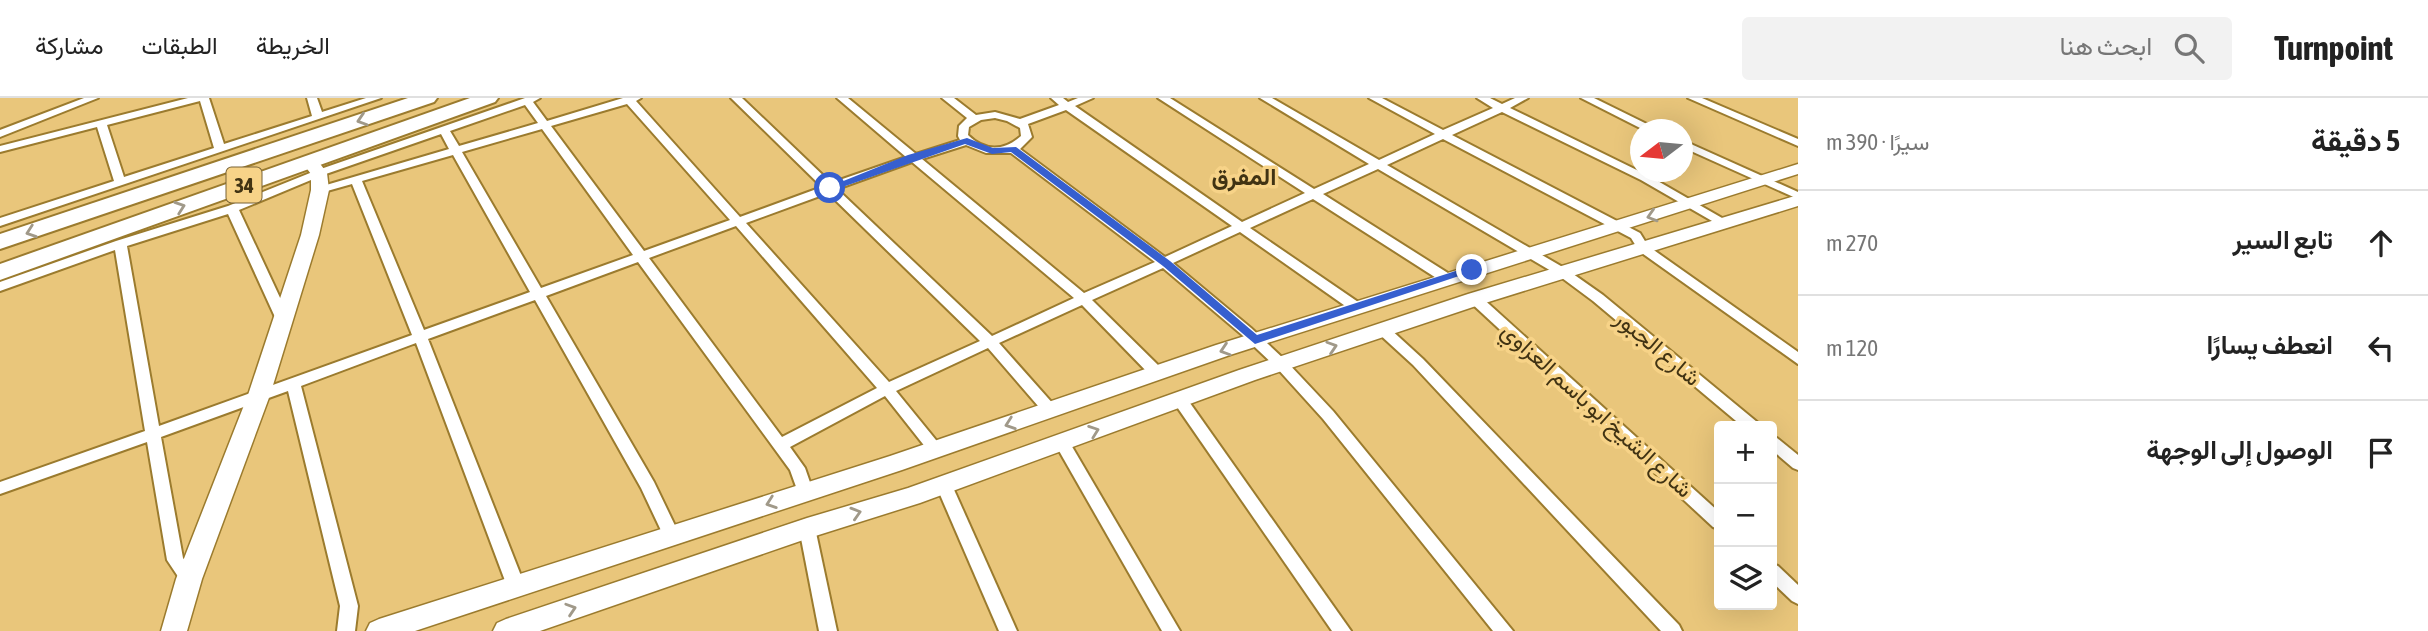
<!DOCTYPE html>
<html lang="ar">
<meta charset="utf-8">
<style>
:root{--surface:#fff;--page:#f2f2f2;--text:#222;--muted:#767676;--line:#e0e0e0}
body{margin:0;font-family:"Asap Condensed",Vazirmatn,sans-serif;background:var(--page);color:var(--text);direction:rtl}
.controls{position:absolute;right:21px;bottom:21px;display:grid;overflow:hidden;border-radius:7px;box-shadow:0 7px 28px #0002}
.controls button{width:63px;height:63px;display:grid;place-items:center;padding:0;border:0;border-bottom:2px solid var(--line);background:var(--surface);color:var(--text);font:35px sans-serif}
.compass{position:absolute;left:1630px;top:21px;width:63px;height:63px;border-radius:50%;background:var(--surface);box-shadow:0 7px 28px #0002;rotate:254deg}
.stop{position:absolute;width:21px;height:21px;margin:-16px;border:5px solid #365fcf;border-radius:50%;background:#fff}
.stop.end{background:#365fcf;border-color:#fff;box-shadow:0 2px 7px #0008}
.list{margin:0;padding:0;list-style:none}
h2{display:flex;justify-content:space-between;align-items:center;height:91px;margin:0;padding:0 28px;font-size:30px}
h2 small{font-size:23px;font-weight:400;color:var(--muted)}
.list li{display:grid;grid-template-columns:46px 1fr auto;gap:21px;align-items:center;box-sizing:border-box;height:105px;padding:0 28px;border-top:2px solid var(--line)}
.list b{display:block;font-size:26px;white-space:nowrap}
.list em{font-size:23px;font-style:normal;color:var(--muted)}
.icon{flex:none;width:38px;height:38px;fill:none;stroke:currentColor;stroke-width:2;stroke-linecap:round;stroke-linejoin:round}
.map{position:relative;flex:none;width:1798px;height:533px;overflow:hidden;direction:ltr}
header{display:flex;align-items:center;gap:42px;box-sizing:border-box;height:98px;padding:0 35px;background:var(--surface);border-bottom:2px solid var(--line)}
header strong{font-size:33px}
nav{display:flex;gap:38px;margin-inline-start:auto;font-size:24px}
.search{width:490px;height:63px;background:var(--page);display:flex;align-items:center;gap:18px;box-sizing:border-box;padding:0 24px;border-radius:7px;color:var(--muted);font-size:26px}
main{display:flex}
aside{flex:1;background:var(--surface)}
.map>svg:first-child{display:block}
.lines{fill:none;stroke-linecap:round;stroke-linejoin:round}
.street-casing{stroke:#9b7b2e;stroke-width:4}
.secondary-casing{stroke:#9b7b2e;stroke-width:3}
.highway-casing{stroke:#9b7b2e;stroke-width:4}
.street{fill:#fff;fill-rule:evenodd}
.secondary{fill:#fff;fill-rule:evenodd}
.highway{fill:#fff;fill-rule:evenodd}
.oneway{stroke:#a09989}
.route{fill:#365fcf}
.labels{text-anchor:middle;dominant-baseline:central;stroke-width:7;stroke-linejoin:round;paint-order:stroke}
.shield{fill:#f7d388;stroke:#786336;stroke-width:2}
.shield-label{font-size:21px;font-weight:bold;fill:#413313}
.street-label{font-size:23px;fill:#413313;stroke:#f7d388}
.neighbourhood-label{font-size:24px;font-weight:bold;fill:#413313;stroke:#f7d388}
</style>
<header>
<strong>Turnpoint</strong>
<div class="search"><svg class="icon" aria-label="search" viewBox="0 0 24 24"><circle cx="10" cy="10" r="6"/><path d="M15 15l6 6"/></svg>ابحث هنا</div>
<nav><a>الخريطة</a><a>الطبقات</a><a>مشاركة</a></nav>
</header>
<main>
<aside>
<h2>5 دقيقة<small>سيرًا · 390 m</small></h2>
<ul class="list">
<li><svg class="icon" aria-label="ahead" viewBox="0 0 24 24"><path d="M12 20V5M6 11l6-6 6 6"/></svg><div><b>تابع السير</b></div><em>270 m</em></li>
<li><svg class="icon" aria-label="left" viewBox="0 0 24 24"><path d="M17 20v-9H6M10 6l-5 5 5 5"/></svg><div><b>انعطف يسارًا</b></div><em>120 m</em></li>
<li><svg class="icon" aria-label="arrive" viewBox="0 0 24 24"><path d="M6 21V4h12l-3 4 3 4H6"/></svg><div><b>الوصول إلى الوجهة</b></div></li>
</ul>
</aside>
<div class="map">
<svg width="1798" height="533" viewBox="0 0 1798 533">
<rect width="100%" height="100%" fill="#e9c67b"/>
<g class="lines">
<defs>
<g id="street">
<path d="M84 0H98L0 39V32Z"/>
<path d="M188 0H209L224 46 312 18 307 0H317L322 14 366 0H381L0 128V120L114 83 97 29 0 54V48ZM200 3 214 50 124 79 107 27Z"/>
<path d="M525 0H540L533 4 547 23 623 0H641L636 3 740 119 822 89 731 0H742L831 85 906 59 837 0H848L916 56 960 42 958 38 959 28 967 20 942 0H954L976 17 995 14 1020 21 1059 7 1051 0H1063L1068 4 1078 0H1093L1075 8 1242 124 1305 95 1158 0H1170L1314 91 1369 66 1260 0H1272L1379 62 1435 36 1369 0H1382L1443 32 1493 10 1477 0H1490L1502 6 1515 0H1528L1510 10 1649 78 1729 124 1727 127H1719L1641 82 1502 14 1452 37 1640 135 1648 148 1798 254V266L1639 153 1631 140 1443 41 1387 67 1566 171 1603 197 1757 324 1759 328H1742L1593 203 1558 177 1378 71 1323 96 1451 177 1452 180 1451 183H1441L1313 101 1250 130 1361 206 1363 209 1361 212H1351L1240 134 1173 165 1251 230 1286 263 1333 313 1513 533H1493L1323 321 1276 269 1241 236 1163 170 1092 202 1162 271 1164 275 1162 279H1152L1082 207 999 245 1055 308 1057 312 1055 316H1045L988 250 896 293 940 347 943 351 940 355H930L885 298 790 349 805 370 813 393 811 397 805 399 799 397 790 372 638 164 546 198 654 384 680 438 678 443 672 445 666 443 641 390 535 202 428 241 525 488 522 493 516 495 510 493 507 488 416 245 301 288 358 508 355 533H337L340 508 288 293 161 339 183 460 198 481 195 486 189 488 183 486 167 462 147 344 0 396V384L145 333 115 152 0 193V184L116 143 228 108 315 73ZM627 6 730 122 644 153 551 28ZM525 7 538 25 459 48 450 33ZM1066 12 1232 128 1165 159 1020 51 1032 39 1028 26ZM995 20 1007 23 1020 30 1021 38C1004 53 985 54 968 37L969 29 981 22ZM542 31 633 157 541 190 462 54ZM441 36 449 51 316 90 314 92 320 95 352 86 412 237 159 328 127 148 228 116 275 219 277 222H287L289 219 239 112 323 77ZM966 47 986 55H1011L1155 164 1084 195 922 61ZM453 57 530 194 424 232 362 83ZM912 64 1074 200 992 238 837 91ZM828 95 980 243 889 284 746 125ZM736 128 877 290 782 339 649 160Z"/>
<path d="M1581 0H1594L1659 32H1644Z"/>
<path d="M1688 0H1702L1798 41V48Z"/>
<path d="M1682 42 1798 94V101L1682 49Z"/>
<path d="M1475 197 1480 198 1719 414V431L1713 429 1470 204 1468 201Z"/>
<path d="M1383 227 1388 229 1423 261 1679 527 1682 533H1661L1413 267 1378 235 1376 232Z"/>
<path d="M1180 297 1185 298 1351 533H1332L1175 306 1173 302 1175 298Z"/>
<path d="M1062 338 1067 340 1180 533H1162L1054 344 1057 340Z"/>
<path d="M1772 338 1777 340 1798 357V372L1793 370 1772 352Z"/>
<path d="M943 379 949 381 951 385 1017 533H999L935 385 937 381Z"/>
<path d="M807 423 813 425 815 430 837 533H819L799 430 801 425Z"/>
<path d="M1772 466 1778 468 1798 487V506L1792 503 1772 484Z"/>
</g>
<g id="secondary">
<path d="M309 58 315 59 327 75 329 92 319 137 270 297 202 481 187 533H161L176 481 248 297 301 137 311 92V76L301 63Z"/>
<path d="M1798 66V76L1230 257 902 372 415 533H366L370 525 379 521 890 358 1216 247Z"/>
<path d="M1798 97V108L1482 206 1255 282 920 405 809 440 540 533H493L497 525 506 521 807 420 908 390 1239 272 1468 196Z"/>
</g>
<g id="highway">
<path d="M408 0H437L434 4 0 151V136Z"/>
<path d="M470 0H498L495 4 0 182V166Z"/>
</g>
</defs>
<use href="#street" class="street-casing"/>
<use href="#secondary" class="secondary-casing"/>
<use href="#highway" class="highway-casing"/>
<use href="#street" class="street"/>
<use href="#secondary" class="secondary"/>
<use href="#highway" class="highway"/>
</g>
<defs><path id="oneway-chevron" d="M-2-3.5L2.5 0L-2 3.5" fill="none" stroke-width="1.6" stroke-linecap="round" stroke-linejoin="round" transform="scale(1.75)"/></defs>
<g class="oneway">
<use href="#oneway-chevron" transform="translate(362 22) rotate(162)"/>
<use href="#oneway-chevron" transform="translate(180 109) rotate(-19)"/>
<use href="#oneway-chevron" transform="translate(1652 118) rotate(163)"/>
<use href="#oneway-chevron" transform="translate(31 134) rotate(161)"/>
<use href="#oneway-chevron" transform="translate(1332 249) rotate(-18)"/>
<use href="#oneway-chevron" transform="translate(1225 252) rotate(162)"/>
<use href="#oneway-chevron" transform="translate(1010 326) rotate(161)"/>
<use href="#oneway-chevron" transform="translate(1094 333) rotate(-20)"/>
<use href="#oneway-chevron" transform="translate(771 405) rotate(161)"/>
<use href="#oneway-chevron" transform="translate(856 415) rotate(-17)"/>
<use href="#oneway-chevron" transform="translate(571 511) rotate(-18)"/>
</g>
<path class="route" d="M967 40 993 50 1016 49 1170 163 1257 237 1468 169 1477 172 1255 246 1163 168 1011 54 992 56 965 46 834 92 826 90 908 57Z"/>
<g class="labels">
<rect class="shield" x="226.5" y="69.5" width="35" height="35" rx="5"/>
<g class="shield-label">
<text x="244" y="87">34</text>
</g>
<g class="street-label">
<text transform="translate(1658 250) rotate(40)">شارع الجبور</text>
<text transform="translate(1597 312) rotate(42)">شارع الشيخ ابو باسم العزاوي</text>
</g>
<g class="neighbourhood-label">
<text x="1244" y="78">المفرق</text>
</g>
</g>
</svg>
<div class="controls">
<button>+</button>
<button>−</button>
<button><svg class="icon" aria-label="layers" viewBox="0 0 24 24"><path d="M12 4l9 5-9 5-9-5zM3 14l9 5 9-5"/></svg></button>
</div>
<svg class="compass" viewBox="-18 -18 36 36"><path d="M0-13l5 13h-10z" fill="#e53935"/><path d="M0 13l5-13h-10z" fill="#767676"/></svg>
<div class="stop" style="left:830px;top:90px"></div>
<div class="stop end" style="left:1472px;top:172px"></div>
</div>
</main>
